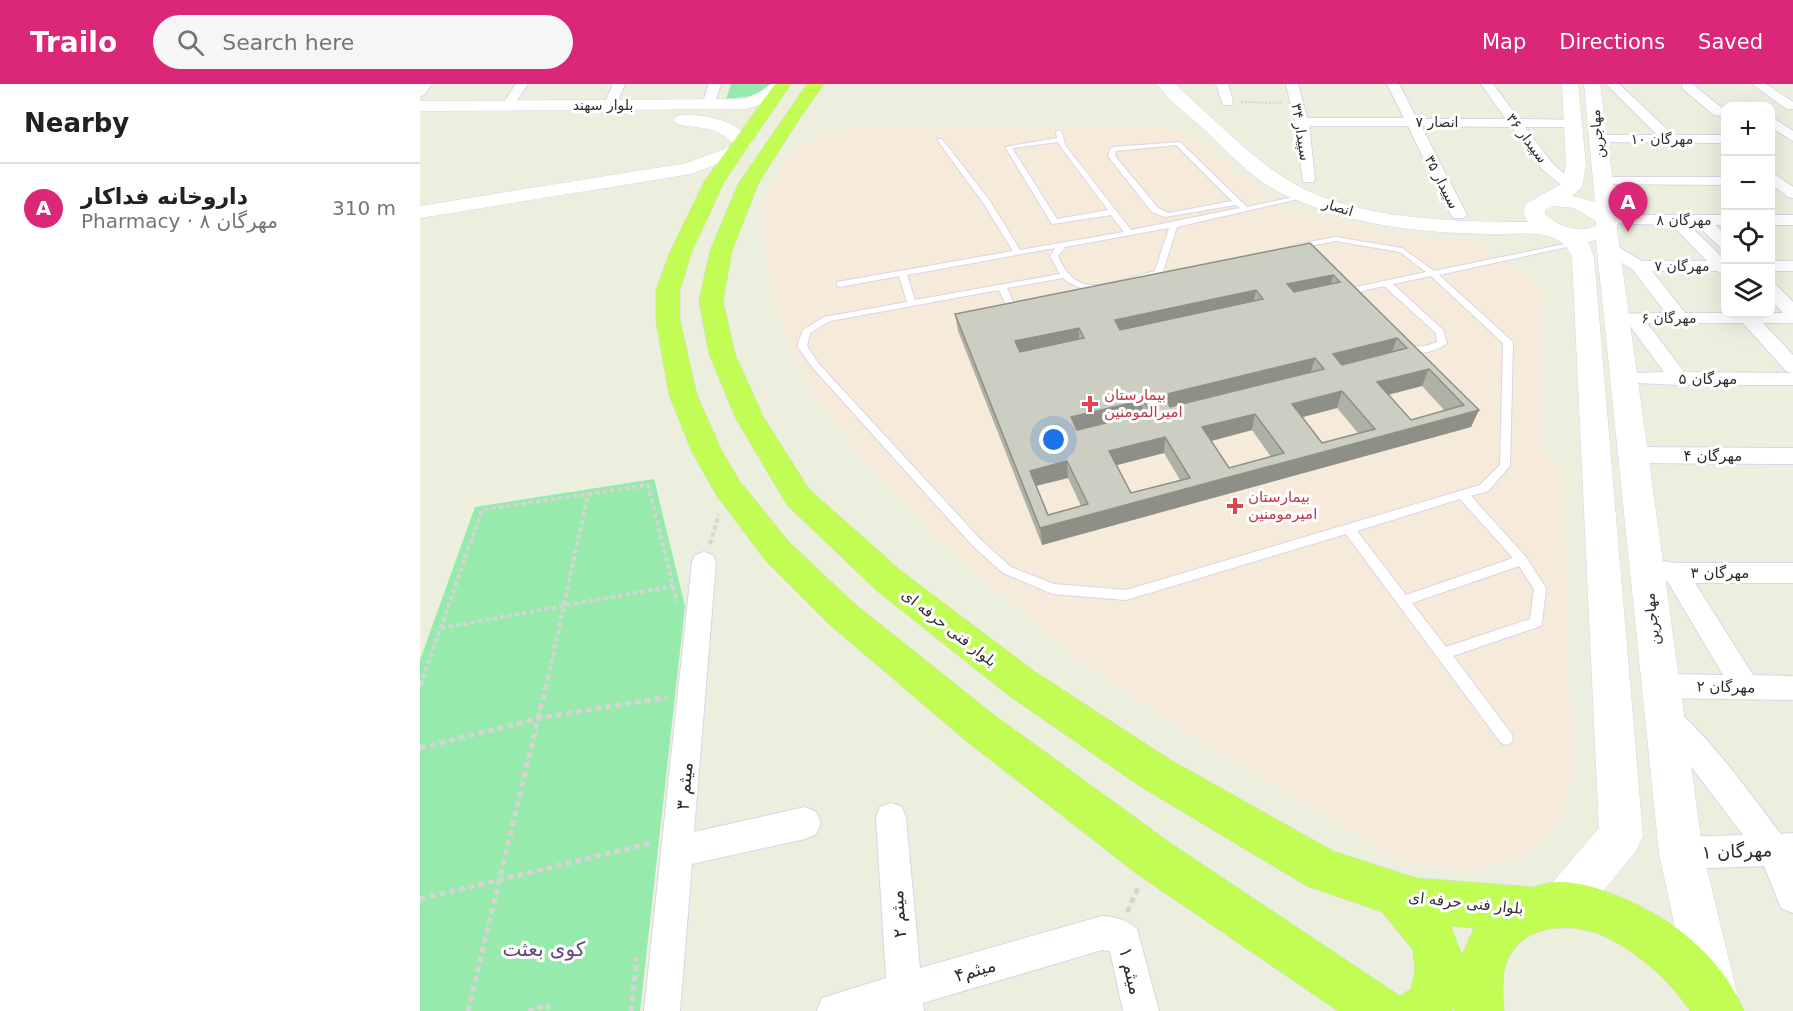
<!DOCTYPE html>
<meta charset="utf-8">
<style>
:root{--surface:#fff;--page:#f6f6f6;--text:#202124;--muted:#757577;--line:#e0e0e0;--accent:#db2777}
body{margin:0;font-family:"DejaVu Sans",Vazirmatn,sans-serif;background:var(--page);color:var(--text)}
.controls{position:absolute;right:18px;top:18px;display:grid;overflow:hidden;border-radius:12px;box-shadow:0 6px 24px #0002}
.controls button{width:54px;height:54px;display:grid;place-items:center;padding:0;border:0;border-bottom:2px solid var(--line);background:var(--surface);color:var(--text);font:30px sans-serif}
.you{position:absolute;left:634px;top:356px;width:21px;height:21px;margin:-15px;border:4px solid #fff;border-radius:50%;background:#1a73e8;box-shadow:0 0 0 9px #1a73e833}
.badge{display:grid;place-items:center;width:39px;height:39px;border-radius:50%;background:var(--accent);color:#fff;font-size:20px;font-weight:700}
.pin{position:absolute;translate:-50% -50px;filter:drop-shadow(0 2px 3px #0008)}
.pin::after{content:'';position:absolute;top:32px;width:21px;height:18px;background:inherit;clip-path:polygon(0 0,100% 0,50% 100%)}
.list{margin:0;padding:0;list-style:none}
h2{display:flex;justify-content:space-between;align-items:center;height:78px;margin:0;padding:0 24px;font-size:26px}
h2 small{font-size:20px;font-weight:400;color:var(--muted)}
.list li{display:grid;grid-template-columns:39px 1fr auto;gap:18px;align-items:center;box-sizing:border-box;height:90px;padding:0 24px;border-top:2px solid var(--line)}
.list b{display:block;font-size:22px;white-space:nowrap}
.list p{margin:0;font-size:20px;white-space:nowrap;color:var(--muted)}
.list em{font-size:20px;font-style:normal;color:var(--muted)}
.icon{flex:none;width:33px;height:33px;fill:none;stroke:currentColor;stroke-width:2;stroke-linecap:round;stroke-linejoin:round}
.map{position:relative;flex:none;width:1373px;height:927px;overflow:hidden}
header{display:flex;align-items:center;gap:36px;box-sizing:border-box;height:84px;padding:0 30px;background:var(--accent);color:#fff}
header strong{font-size:28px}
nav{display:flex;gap:33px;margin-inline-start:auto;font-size:21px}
.search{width:420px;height:54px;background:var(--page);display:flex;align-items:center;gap:15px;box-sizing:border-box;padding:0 21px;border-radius:33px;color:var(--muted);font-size:22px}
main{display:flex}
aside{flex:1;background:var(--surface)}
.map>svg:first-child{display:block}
.medical{fill:#f6eadb}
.green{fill:#96eaab}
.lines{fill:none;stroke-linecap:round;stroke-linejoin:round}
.lane-casing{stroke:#dbd3e6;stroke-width:2}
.street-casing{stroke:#dbd3e6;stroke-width:2}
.secondary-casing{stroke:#dbd3e6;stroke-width:1}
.primary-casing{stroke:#d5d5d5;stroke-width:1}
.path-far2{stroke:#d5d5d5;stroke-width:2;stroke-dasharray:2 1.5;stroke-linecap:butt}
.path-far1{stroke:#d5d5d5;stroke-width:4;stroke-dasharray:4.5 3;stroke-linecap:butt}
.path{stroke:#d5d5d5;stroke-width:5;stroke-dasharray:6 4;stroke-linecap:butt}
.lane{fill:#fff;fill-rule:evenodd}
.street{fill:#fff;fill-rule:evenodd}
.secondary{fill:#fff;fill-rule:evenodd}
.primary{fill:#c2fd55;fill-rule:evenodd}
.wall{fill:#afb1a6;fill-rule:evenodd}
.shaded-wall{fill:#8e9087}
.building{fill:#cbcec1;stroke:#8e9087;stroke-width:1.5;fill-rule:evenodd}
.health-dot{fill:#e0444e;stroke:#fff;stroke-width:2}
.labels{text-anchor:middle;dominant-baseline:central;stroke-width:6;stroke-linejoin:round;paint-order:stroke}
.far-street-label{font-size:14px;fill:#2d2d2d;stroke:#fff}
.street-label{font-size:15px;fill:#2d2d2d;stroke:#fff}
.health-label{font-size:15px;fill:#be3a42;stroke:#fff;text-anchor:start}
.near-street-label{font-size:18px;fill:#2d2d2d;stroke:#fff}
.near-neighbourhood-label{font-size:20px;fill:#604882;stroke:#fff}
</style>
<header>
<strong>Trailo</strong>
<div class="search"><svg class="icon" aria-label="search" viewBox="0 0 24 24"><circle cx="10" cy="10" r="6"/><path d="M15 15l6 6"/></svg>Search here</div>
<nav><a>Map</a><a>Directions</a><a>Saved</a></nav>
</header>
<main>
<aside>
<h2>Nearby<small></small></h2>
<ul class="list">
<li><span class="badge">A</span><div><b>داروخانه فداکار</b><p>Pharmacy · مهرگان ۸</p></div><em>310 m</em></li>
</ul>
</aside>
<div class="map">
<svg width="1373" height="927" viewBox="0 0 1373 927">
<rect width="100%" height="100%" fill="#edefde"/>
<path class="medical" d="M719 41 744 43 767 49 785 59 862 128 897 131 959 147 1015 155 1060 158 1130 212 1119 210 1121 374 1142 379 1153 691 1139 739 1101 775 1044 788 980 776 766 648 642 563 528 465 443 376 387 299 358 234 342 146 345 110 373 69 387 58 407 49 432 44 457 42Z"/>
<g class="green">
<path d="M311 0H364L332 12 306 15Z"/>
<path d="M234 395 265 522 220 927H0V576L55 423Z"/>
</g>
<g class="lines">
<defs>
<path id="lane" d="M639 46 642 48 645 61 711 146 820 124 816 121 745 133 732 128 688 72 690 65 693 63 760 58 827 123 887 110 891 112 757 143 742 191C713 198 669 218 643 194L587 204 598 229 597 231H591L579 206 410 237 390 249 387 262 399 280 561 456 591 483 634 500 706 506 1060 401 1080 381 1083 259 1011 192 973 200 1023 246 1027 259C1014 270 995 271 980 265V261C997 260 997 266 1017 258L1016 249 964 202 942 207 936 212 938 217 934 220 931 219 927 211 936 203 1006 188 980 168 916 157 875 165 871 163 872 161 916 153 982 164 1014 187 1159 157 1160 159 1156 161 1019 191 1093 258 1090 382 1068 407 1051 412 1106 473 1124 501 1126 505 1122 538 1121 542 1033 572 1091 649 1093 654 1091 659 1086 661 1081 659 926 450 706 516 633 510 583 489 553 462 393 284 377 262 383 246 404 233 487 218 479 192 420 203 417 202V198L593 167 564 120 518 57V55H522L570 117 600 166 704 148 691 131 632 140 585 63 637 54 636 48ZM638 58 640 62 688 126 637 135 592 64ZM756 61 812 117 749 129 738 124 695 72 696 67ZM749 144 735 187C718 191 680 205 664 200 651 196 643 184 638 172L645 163ZM635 164 630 172 640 190 495 216 487 191ZM1040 415 1093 474 986 511 937 447ZM1099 482 1114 505 1110 535 1026 563 992 519Z"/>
<g id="street">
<path d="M0 0H12L4 11 0 12Z"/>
<path d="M96 0H108L92 24H84L82 21Z"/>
<path d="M193 0H205L196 21 190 25 184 21Z"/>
<path d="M289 0H301L294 21 288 25 282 21Z"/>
<path d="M796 0H808L813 18 811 21H803Z"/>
<path d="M866 0H878L887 34H984L967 0H979L997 35H1086L1061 0H1073L1099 35 1157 36 1159 39 1157 42 1152 43H1105L1132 79 1159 103 1157 106H1147L1122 85 1092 43 1001 42 1047 131 1044 134H1034L1031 131 988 42H889L895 95 893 98H883L875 38Z"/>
<path d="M1186 0H1199L1253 51H1306V59L1173 58 1171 55 1173 52 1178 51H1237Z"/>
<path d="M1262 0H1272L1302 24H1306V32L1294 31 1263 5Z"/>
<path d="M1332 0H1346L1373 18V25H1367Z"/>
<path d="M1350 32 1373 47V57L1350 43Z"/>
<path d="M1350 87 1373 103V114L1368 113 1350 99Z"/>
<path d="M1182 93H1306V101L1177 100 1175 97 1177 94Z"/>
<path d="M1187 131H1306V141H1295L1306 151V165L1300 163 1277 141H1269L1306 177V192L1297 187H1232L1265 229H1363L1350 215V200L1356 201 1373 218V239H1343L1373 271V301H1259L1197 298 1194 294 1197 290 1244 288 1208 239 1191 238 1188 234 1191 230 1246 229 1213 186 1183 167 1181 164 1183 161H1195L1222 177H1287L1252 141 1182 139 1179 136 1182 133ZM1227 239H1323L1366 287 1372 289 1264 288Z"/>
<rect x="1350" y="131" width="23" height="10"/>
<rect x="1350" y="177" width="23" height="10"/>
<path d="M1212 363 1373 364V380L1212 379 1204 376 1201 371 1204 366Z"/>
<path d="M284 468 293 471 296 478 274 748 385 723 396 728 401 739 396 750 385 755 272 780 260 927H224L272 478 275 471Z"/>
<path d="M1227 475 1256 479H1373V499H1275L1333 591 1373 592V616L1239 614 1229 611 1225 602 1229 593 1239 590 1303 591 1248 498 1218 492 1215 485 1218 478Z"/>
<path d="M1246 621C1276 632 1338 721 1361 750L1373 749V829L1361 824 1344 782 1261 785 1250 780 1245 769 1250 758 1261 753 1323 751 1270 681 1236 643 1232 634 1236 625Z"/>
<path d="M471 719 482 723 486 734 500 884 682 832C696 833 706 835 717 845L739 927H703L690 867 682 866 503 919 504 927H397L402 914 466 894 456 734 460 723Z"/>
</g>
<g id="secondary">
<path d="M351 0H369L352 16 327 25 0 27V17L325 15 340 8Z"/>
<path d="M737 0H755C792 33 828 72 871 98 935 136 1036 138 1108 138 1103 131 1102 126 1107 119L1142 100 1146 81 1142 0H1158L1166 81 1162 103 1152 112 1175 118 1164 0H1180L1198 136 1197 145 1283 769 1317 909 1310 926H1276L1269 909 1239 769 1176 156 1168 158 1174 173 1223 752 1216 767 1159 837 1143 844 1127 837 1120 821 1127 805 1179 744 1152 173C1142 144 1105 150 1080 150 1006 150 927 142 859 108 831 94 808 68 786 47 770 32 749 18 737 0ZM1134 122 1154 124 1176 137V142C1159 150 1137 142 1125 130V126Z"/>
<path d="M263 31C288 31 317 36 332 58L330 62 324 63 325 66 323 70 271 90 0 134V122L267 79 315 61C295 40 281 46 257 40L254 36 257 32Z"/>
</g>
<path id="primary" d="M355 0H371L304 98 271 170 260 206V237L277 311 302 367 319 396 369 458 436 521 573 630 749 758 980 912 991 905 995 886 993 866 962 828 887 802 721 703 588 611 456 506 367 421 316 335 289 270 279 217 290 167 318 100 387 0H404L380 34 338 100 312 167 303 217 315 270 344 334 389 405 480 486 614 587 749 675 913 767 996 794 1114 803C1138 793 1166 800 1190 809 1247 830 1300 869 1324 927H1270C1250 896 1217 868 1184 852 1152 838 1103 839 1087 877 1081 892 1083 911 1084 927H1034V921L1032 927H918L717 790 545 656 410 541 345 476 297 412 272 368 249 311 236 237V206L249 170 284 98ZM1031 842 1054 844 1042 871Z"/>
</defs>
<use href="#lane" class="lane-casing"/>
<use href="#street" class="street-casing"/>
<use href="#secondary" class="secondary-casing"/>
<use href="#primary" class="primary-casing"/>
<path class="path-far2" d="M821 18 861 19"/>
<g class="path-far1">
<path d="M290 460 299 430"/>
<path d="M21 544 253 502"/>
<path d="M3 594 62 426 228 401 257 518"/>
<path d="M128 594 168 410"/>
</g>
<g class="path">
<path d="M0 602 3 593"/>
<path d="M0 664 120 634 247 613"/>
<path d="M0 815 231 759"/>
<path d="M707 828 719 802"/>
<path d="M48 927 128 593"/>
<path d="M108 927 128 921 127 927"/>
<path d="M211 927 217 874"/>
</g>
<use href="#lane" class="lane"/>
<use href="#street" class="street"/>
<use href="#secondary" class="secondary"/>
<use href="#primary" class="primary"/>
</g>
<path class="wall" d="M890 159 1059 326 1051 343 622 461 538 247 535 230ZM1002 302 1025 327 991 336 968 311ZM917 324 938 349 902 359 882 333ZM832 346 851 373 809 384 791 357ZM744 369 760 396 711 409 697 381ZM648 394 661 422 628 431 616 402Z"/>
<g class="shaded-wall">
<path d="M913 191 909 207 864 217 867 200Z"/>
<path d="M836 206 833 223 695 253V236Z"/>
<path d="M659 244V260L597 274 595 257Z"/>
<path d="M977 254 971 271 908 287 913 270Z"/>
<path d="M895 274 890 291 742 328 743 311Z"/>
<path d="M1009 285 1002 302 951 315 957 298Z"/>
<path d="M922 307 917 324 868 337 872 320Z"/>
<path d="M723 316 722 332 651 350V333Z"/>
<path d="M1059 326 1051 343 622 461 620 444Z"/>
<path d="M835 330 832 346 780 360 782 343Z"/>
<path d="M745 353 744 369 689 383V367Z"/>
<path d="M647 377 648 394 611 403 610 387Z"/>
</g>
<path class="building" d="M890 159 1059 326 620 444 535 230ZM913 191 920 198 874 208 867 200ZM836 206 843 215 700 246 695 236ZM659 244 664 254 600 268 595 257ZM977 254 987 264 922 281 913 270ZM895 274 904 285 750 323 743 311ZM1009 285 1044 321 991 336 957 298ZM922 307 955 345 902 359 872 320ZM723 316 730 328 657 346 651 333ZM835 330 864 369 809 384 782 343ZM745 353 770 394 711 409 689 367ZM647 377 668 420 628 431 610 387Z"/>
<g class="health-dot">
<path d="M667 311h6v6h6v6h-6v6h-6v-6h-6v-6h6z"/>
<path d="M812 413h6v6h6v6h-6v6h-6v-6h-6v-6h6z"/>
</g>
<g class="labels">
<g class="far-street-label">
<text x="183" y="21">بلوار سهند</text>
<text x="1017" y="38">انصار ۷</text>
<text transform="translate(881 48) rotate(81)">سپیدار ۳۴</text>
<text transform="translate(1177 50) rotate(-96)">مهاجرین</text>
<text transform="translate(1107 54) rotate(53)">سپیدار ۳۶</text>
<text x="1242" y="55">مهرگان ۱۰</text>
<text transform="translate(1022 98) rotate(63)">سپیدار ۳۵</text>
<text transform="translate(918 123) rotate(17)">انصار</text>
<text x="1264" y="136">مهرگان ۸</text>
<text x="1262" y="182">مهرگان ۷</text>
<text x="1249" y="234">مهرگان ۶</text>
</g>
<g class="street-label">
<text x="1288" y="295">مهرگان ۵</text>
<text x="1293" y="372">مهرگان ۴</text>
<text x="1300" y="489">مهرگان ۳</text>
<text transform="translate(1232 535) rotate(-96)">مهاجرین</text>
<text transform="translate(529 544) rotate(38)">بلوار فنی حرفه ای</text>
<text transform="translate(1306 603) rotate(1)">مهرگان ۲</text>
<text transform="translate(1046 819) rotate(6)">بلوار فنی حرفه ای</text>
</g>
<g class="health-label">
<text x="684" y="311">بیمارستان<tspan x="684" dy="17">امیرالمومنین</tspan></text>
<text x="828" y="413">بیمارستان<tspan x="828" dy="17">امیرمومنین</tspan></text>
</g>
<g class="near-street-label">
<text transform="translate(264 702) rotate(-85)">میثم ۳</text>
<text transform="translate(1317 767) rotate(-2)">مهرگان ۱</text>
<text transform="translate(478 830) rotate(-94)">میثم ۲</text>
<text transform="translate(555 886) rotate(-16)">میثم۴</text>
<text transform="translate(711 887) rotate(76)">میثم ۱</text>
</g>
<g class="near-neighbourhood-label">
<text x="124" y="865">کوی بعثت</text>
</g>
</g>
</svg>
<div class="controls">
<button>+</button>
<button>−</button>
<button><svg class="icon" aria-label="locate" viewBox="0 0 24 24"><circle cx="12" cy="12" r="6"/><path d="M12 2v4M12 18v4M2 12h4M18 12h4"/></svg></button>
<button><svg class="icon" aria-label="layers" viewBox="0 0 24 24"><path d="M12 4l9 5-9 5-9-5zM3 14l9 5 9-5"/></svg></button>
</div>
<div class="you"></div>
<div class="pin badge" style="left:1208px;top:148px">A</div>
</div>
</main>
